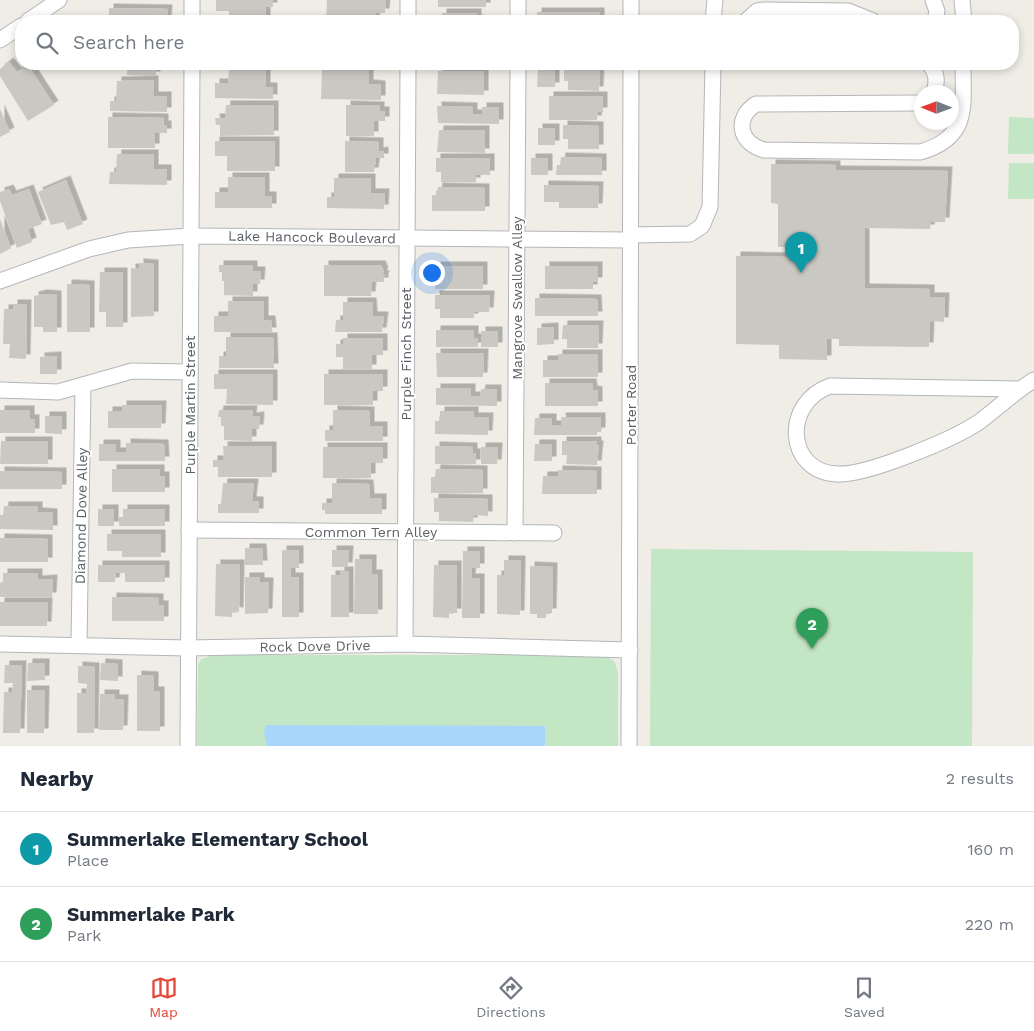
<!DOCTYPE html>
<style>
:root{--surface:#fff;--page:#f2f2f3;--text:#1f2937;--muted:#747a83;--line:#e0e1e3;--accent:#e44937}
body{margin:0;font-family:"Work Sans",sans-serif;background:var(--page);color:var(--text)}
.compass{position:absolute;left:914px;top:85px;width:45px;height:45px;border-radius:50%;background:var(--surface);box-shadow:0 2px 8px #0003;rotate:271deg}
.you{position:absolute;left:431px;top:272px;width:18px;height:18px;margin:-12px;border:4px solid #fff;border-radius:50%;background:#1a73e8;box-shadow:0 0 0 8px #1a73e833}
.badge{display:grid;place-items:center;width:32px;height:32px;border-radius:50%;background:var(--accent);color:#fff;font-size:16px;font-weight:700}
.pin{position:absolute;translate:-50% -41px;filter:drop-shadow(0 1px 2px #0008)}
.pin::after{content:'';position:absolute;top:26px;width:18px;height:15px;background:inherit;clip-path:polygon(0 0,100% 0,50% 100%)}
.list{margin:0;padding:0;list-style:none}
h2{display:flex;justify-content:space-between;align-items:center;height:65px;margin:0;padding:0 20px;font-size:21px}
h2 small{font-size:16px;font-weight:400;color:var(--muted)}
.list li{display:grid;grid-template-columns:32px 1fr auto;gap:15px;align-items:center;box-sizing:border-box;height:75px;padding:0 20px;border-top:1px solid var(--line)}
.list b{display:block;font-size:19px;white-space:nowrap}
.list p{margin:0;font-size:16px;white-space:nowrap;color:var(--muted)}
.list em{font-size:16px;font-style:normal;color:var(--muted)}
.icon{flex:none;width:28px;height:28px;fill:none;stroke:currentColor;stroke-width:2;stroke-linecap:round;stroke-linejoin:round}
.map{position:relative;flex:none;width:1034px;height:746px;overflow:hidden}
.search{position:absolute;background:var(--surface);box-shadow:0 2px 8px #0003;left:15px;right:15px;top:15px;height:55px;display:flex;align-items:center;gap:12px;box-sizing:border-box;padding:0 18px;border-radius:20px;color:var(--muted);font-size:19px}
.sheet{height:215px;background:var(--surface)}
nav{display:flex;justify-content:space-around;align-items:center;box-sizing:border-box;height:70px;border-top:1px solid var(--line);background:var(--surface);font-size:14px;color:var(--muted)}
nav a{display:grid;justify-items:center;gap:2px}
nav .on{color:var(--accent)}
.map>svg:first-child{display:block}
.green{fill:#c3e6c4}
.water{fill:#a9d6fc}
.building{fill:#cac8c3;filter:url(#shadow)}
.lines{fill:none;stroke-linecap:round;stroke-linejoin:round}
.minor-casing{stroke:#b3b6ba;stroke-width:17}
.minor{stroke:#fff;stroke-width:15}
.labels{text-anchor:middle;dominant-baseline:central;stroke-width:4;stroke-linejoin:round;paint-order:stroke}
.street-label{font-size:14px;fill:#5d6166;stroke:#fff}
</style>
<div class="map">
<svg width="1034" height="746" viewBox="0 0 1034 746">
<defs>
<filter id="shadow"><feDropShadow dx="4.5" dy="-4.5" stdDeviation="0" flood-color="#0004"/></filter>
</defs>
<rect width="100%" height="100%" fill="#efede6"/>
<g class="green">
<path d="M1009 117 1034 118V154H1008Z"/>
<path d="M1009 163H1034V199H1008Z"/>
<path d="M651 549 973 552 972 746H650Z"/>
<path d="M215 655H604L615 662 618 673V746H197L198 665 201 659Z"/>
</g>
<path class="water" d="M266 725 545 726V746H267L264 733Z"/>
<g class="building">
<path d="M216 0H273V7H266V21H229V11H216Z"/>
<path d="M327 0H386L385 13H376L375 21H326Z"/>
<rect x="438" y="0" width="48" height="7"/>
<path d="M109 8 168 9 167 21H109Z"/>
<rect x="537" y="12" width="63" height="9"/>
<path d="M442 13H477V19L485 21H442Z"/>
<path d="M9 62 17 72 28 65 54 105 28 121 0 76V69Z"/>
<path d="M127 64H156V76L127 75Z"/>
<path d="M229 68 266 69V87H273V99L215 98V83H228Z"/>
<path d="M564 68H600L599 91 568 90V81H564Z"/>
<path d="M322 69H369V84L381 85V100L321 99Z"/>
<path d="M538 70H555V87H537Z"/>
<path d="M438 71H484V95L437 94Z"/>
<path d="M154 80V96H167V112L110 111V101H116L117 81Z"/>
<path d="M549 96H603V112H598L597 120H549Z"/>
<path d="M226 105H274V135L220 136V125H216L215 118H225Z"/>
<path d="M346 105 380 106V111H385V121H374V136H346Z"/>
<path d="M437 106 473 107V114H482V107H499V124L438 123Z"/>
<path d="M0 109 10 132 0 137Z"/>
<path d="M108 117 164 118V125H167V133H155V148H108Z"/>
<path d="M563 125 599 126V149H568V139H563Z"/>
<rect x="538" y="128" width="17" height="17"/>
<path d="M439 130H485V153L437 152Z"/>
<path d="M215 141H275V171H227V156H215Z"/>
<path d="M345 141 379 142V152L384 151V158H376L374 172H345Z"/>
<path d="M117 154H154V169H167V185L109 184 110 172H116Z"/>
<path d="M561 157 602 158V175H556L557 165H560Z"/>
<path d="M436 158H490V175H476V182H441V172H436Z"/>
<rect x="531" y="158" width="17" height="17"/>
<path d="M771 164 836 165V170L948 171 945 222H931L930 229 865 228V288L930 289V297H945L944 322 930 321 929 347 839 346V339H827V360L779 359V345L736 344V256L787 257V247H778V204L771 203Z"/>
<path d="M228 177H265V196H272V208H215V192H228Z"/>
<path d="M334 178H371V193H385L384 209 327 208V197H334Z"/>
<path d="M66 180 83 224 67 230 64 222 51 225 38 192Z"/>
<path d="M544 185 599 186 598 208H559V202H544Z"/>
<path d="M438 187 485 188V211H432V195H437Z"/>
<path d="M9 189 12 195 29 189 42 224 28 229 32 242 17 248 0 201V192Z"/>
<path d="M0 219 11 248 0 254Z"/>
<path d="M139 263 154 264V316L131 317V268L139 269Z"/>
<path d="M219 265H253V271H261L260 284H253V296L224 295V281H222V272H219Z"/>
<path d="M324 265H381L384 272 382 274 387 276H384V282H372L371 296H324Z"/>
<path d="M436 266H483V289H435Z"/>
<path d="M545 266H598V282H593V289H545Z"/>
<path d="M100 272H123V327H106V312H99Z"/>
<path d="M67 284 90 285V332H67Z"/>
<path d="M42 294 57 295V332H43V327H34V296Z"/>
<path d="M435 295H490L489 312H474V318H440V309H435Z"/>
<path d="M535 298 597 299 598 316H535Z"/>
<path d="M228 301H264V320H271L272 332H214V316H228Z"/>
<path d="M343 302H372L373 316H384L382 332H335L336 320H343Z"/>
<path d="M13 304H27L26 359 9 358 10 344H3L4 309H13Z"/>
<path d="M563 325H599L598 348H567V339H562Z"/>
<path d="M554 327V344L537 345V328Z"/>
<path d="M436 330H474V338H478V347H436Z"/>
<rect x="481" y="331" width="17" height="16"/>
<path d="M226 337H273L274 368H219V356H226Z"/>
<path d="M343 338H383V355H372V369H343V357H336V344H343Z"/>
<path d="M436 353H484L483 377H437Z"/>
<path d="M558 354H598V377H543V360H558Z"/>
<path d="M57 356V374H40V357Z"/>
<path d="M214 374H273V405L226 404 227 389H214Z"/>
<path d="M324 374H383V391H373V405H324Z"/>
<path d="M545 383H592L593 390 598 391V406H545Z"/>
<path d="M436 388H471V396H480L481 389H497V406L436 405Z"/>
<path d="M122 405H162L161 428H108V411H122Z"/>
<path d="M0 410H30V419H35V433H0Z"/>
<path d="M219 410H253L252 417 260 416 259 429H252V441L224 440V426H221V417H218Z"/>
<path d="M333 410 370 411V426H383V441H325V430H333Z"/>
<path d="M440 411H474V417H489L488 435 435 434V421H440Z"/>
<path d="M45 416H62V434L45 433Z"/>
<path d="M561 417H601V432H597V435H534L535 418H552V425H562Z"/>
<path d="M1 441H48V464H0Z"/>
<path d="M562 441H597V445H599L597 465 566 464 567 455H562Z"/>
<path d="M126 443 164 444 165 461H99V444H116V452H126Z"/>
<path d="M535 444H552V461H534Z"/>
<path d="M223 446H272V477H218V467H213V460H224Z"/>
<path d="M435 446 473 447V453H476V464H435Z"/>
<path d="M323 447H383V463H371V478H323Z"/>
<path d="M481 447H498L497 464H481Z"/>
<path d="M112 469H160V476H165V492H112Z"/>
<path d="M436 469 483 470V493H431V477H435Z"/>
<path d="M558 470 597 471V494H542L543 476H558Z"/>
<path d="M0 471 62 472V489H0Z"/>
<path d="M223 483H254L252 501H259V513H218V504H221Z"/>
<path d="M332 483 369 484 370 498H382V514H325V510H322V503H332Z"/>
<path d="M434 498 488 499V516L474 515 473 522 439 521V512H434Z"/>
<path d="M4 506H38V512L53 513V530L0 529V515H3Z"/>
<rect x="98" y="509" width="16" height="17"/>
<path d="M123 509H165V526H119V517H123Z"/>
<path d="M107 534H161V557H122V551H107Z"/>
<path d="M0 538 48 539V562H0Z"/>
<path d="M245 548H262L263 565H245Z"/>
<path d="M282 550H299V568H291V577H299V617H282Z"/>
<path d="M332 550H349L348 567H332Z"/>
<path d="M463 551H480V568H472L471 578H480V618H462Z"/>
<path d="M355 559H372V574H378V614H354Z"/>
<path d="M504 560H521L520 615 497 614V575H504Z"/>
<path d="M216 564H240L239 612 232 611V617L215 616Z"/>
<path d="M98 565H165V582H125V573H116L115 582H98Z"/>
<path d="M434 565H457V613H449V618L433 617Z"/>
<path d="M530 566 553 567 552 613H546V618H537V614H530Z"/>
<path d="M340 571H349V617H331V575H340Z"/>
<path d="M3 573H38V580L53 579 52 597H0V583L3 582Z"/>
<path d="M245 577H260V582H269L268 613 245 614Z"/>
<path d="M112 597 159 598V605H164V621H112Z"/>
<path d="M0 602H48L47 626H0Z"/>
<path d="M28 663H45V680L27 681Z"/>
<path d="M101 663 118 664V681L100 680Z"/>
<path d="M5 665H22L20 733H3L4 692H12L13 683H4Z"/>
<path d="M78 666 95 667 94 733H77V693H86L87 684 78 683Z"/>
<path d="M137 675 154 676V691H160V731H137Z"/>
<path d="M27 690H45L44 733H27Z"/>
<path d="M100 694H115V699H124L123 730H99Z"/>
</g>
<g class="lines">
<defs>
<g id="minor">
<path d="M631 0V21"/>
<path d="M933 0 937 11 935 21"/>
<path d="M962 0 964 21"/>
<path d="M28 21 59 0"/>
<path d="M192 21V0"/>
<path d="M408 21V0"/>
<path d="M518 21V0"/>
<path d="M713 21 715 0"/>
<path d="M746 21 757 11 765 10 848 11 873 21"/>
<path d="M0 40 21 26"/>
<path d="M929 64C937 72 938 81 934 92"/>
<path d="M922 103 756 104C734 118 739 143 764 150L920 152C970 138 963 107 963 64"/>
<path d="M631 235 690 234 702 226 710 207 713 64"/>
<path d="M0 281 89 249 128 240 190 236 631 240"/>
<path d="M1019 389 830 386C782 403 786 472 837 474 866 476 954 439 979 422 998 408 1014 392 1034 380"/>
<path d="M0 390 58 392 132 371 190 372"/>
<path d="M189 530 554 533"/>
<path d="M515 533 518 64"/>
<path d="M0 644 188 648 405 644 630 650"/>
<path d="M405 644 408 64"/>
<path d="M79 645 83 386"/>
<path d="M188 746 192 64"/>
<path d="M629 746 631 64"/>
</g>
</defs>
<use href="#minor" class="minor-casing"/>
<use href="#minor" class="minor"/>
</g>
<g class="labels">
<g class="street-label">
<text transform="translate(312 237) rotate(1)">Lake Hancock Boulevard</text>
<text transform="translate(517 298) rotate(-90)">Mangrove Swallow Alley</text>
<text transform="translate(406 354) rotate(-90)">Purple Finch Street</text>
<text transform="translate(190 405) rotate(-90)">Purple Martin Street</text>
<text transform="translate(631 405) rotate(-90)">Porter Road</text>
<text transform="translate(81 516) rotate(-89)">Diamond Dove Alley</text>
<text x="371" y="532">Common Tern Alley</text>
<text transform="translate(315 646) rotate(-1)">Rock Dove Drive</text>
</g>
</g>
</svg>
<svg class="compass" viewBox="-18 -18 36 36"><path d="M0-13l5 13h-10z" fill="#e53935"/><path d="M0 13l5-13h-10z" fill="#747a83"/></svg>
<div class="you"></div>
<div class="pin badge" style="left:801px;top:273px;background:#0f9aa8">1</div>
<div class="pin badge" style="left:812px;top:649px;background:#2e9e5b">2</div>
<div class="search"><svg class="icon" aria-label="search" viewBox="0 0 24 24"><circle cx="10" cy="10" r="6"/><path d="M15 15l6 6"/></svg>Search here</div>
</div>
<section class="sheet">
<h2>Nearby<small>2 results</small></h2>
<ul class="list">
<li><span class="badge" style="background:#0f9aa8">1</span><div><b>Summerlake Elementary School</b><p>Place</p></div><em>160 m</em></li>
<li><span class="badge" style="background:#2e9e5b">2</span><div><b>Summerlake Park</b><p>Park</p></div><em>220 m</em></li>
</ul>
</section>
<nav>
<a class="on"><svg class="icon" aria-label="map" viewBox="0 0 24 24"><path d="M3 6l6-2 6 2 6-2v14l-6 2-6-2-6 2zM9 4v14M15 6v14"/></svg>Map</a>
<a><svg class="icon" aria-label="directions" viewBox="0 0 24 24"><path d="M12 3l9 9-9 9-9-9zM9 14v-3h6M13 9l2 2-2 2"/></svg>Directions</a>
<a><svg class="icon" aria-label="saved" viewBox="0 0 24 24"><path d="M7 4h10v16l-5-4-5 4z"/></svg>Saved</a>
</nav>
